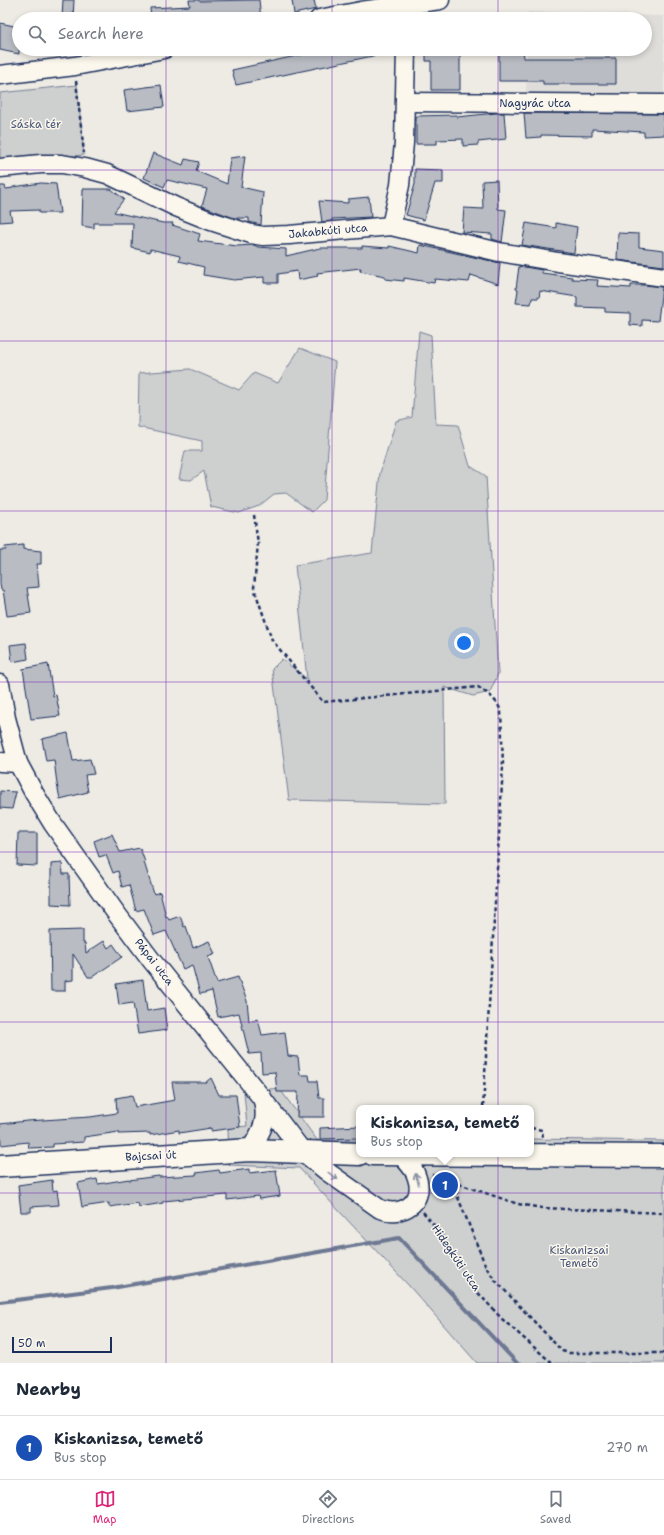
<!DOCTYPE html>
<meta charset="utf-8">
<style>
:root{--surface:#fff;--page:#f2f2f3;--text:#1f2937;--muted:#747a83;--line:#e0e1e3;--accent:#db2777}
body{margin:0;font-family:"Shantell Sans",sans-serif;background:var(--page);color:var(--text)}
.scale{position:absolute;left:12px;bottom:10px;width:100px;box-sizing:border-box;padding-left:4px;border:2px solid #1b2f5e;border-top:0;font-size:11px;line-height:14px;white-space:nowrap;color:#1b2f5e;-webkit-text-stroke:3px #fbf7ec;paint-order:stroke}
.you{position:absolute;left:464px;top:643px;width:14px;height:14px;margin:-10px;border:3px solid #fff;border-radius:50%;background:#1a73e8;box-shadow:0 0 0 6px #1a73e833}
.badge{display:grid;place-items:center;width:26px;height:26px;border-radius:50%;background:var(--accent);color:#fff;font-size:13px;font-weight:700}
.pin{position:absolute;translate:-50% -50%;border:2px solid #fff;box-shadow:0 1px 4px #0006}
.popup{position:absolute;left:356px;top:1105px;width:178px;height:52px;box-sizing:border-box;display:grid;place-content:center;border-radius:8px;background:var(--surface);filter:drop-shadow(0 1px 3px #0005);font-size:13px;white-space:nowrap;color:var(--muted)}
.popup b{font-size:15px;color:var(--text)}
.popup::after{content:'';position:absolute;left:50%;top:100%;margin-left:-8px;border:8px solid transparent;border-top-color:var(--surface)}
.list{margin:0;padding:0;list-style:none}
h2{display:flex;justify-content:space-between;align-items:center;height:52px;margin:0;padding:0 16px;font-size:17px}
h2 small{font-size:13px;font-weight:400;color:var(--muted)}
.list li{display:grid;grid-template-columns:26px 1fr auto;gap:12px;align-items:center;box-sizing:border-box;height:64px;padding:0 16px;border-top:1px solid var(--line)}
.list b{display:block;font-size:15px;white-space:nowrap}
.list p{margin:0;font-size:13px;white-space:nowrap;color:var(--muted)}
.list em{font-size:13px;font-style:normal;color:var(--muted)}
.icon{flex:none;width:22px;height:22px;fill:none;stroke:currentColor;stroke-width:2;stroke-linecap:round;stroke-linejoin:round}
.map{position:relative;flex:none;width:664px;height:1363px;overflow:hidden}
.search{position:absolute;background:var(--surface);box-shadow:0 2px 6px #0003;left:12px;right:12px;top:12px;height:44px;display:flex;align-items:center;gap:10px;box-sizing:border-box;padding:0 14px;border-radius:22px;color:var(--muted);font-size:15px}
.sheet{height:116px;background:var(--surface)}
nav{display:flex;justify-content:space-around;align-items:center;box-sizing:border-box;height:56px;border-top:1px solid var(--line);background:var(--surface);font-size:11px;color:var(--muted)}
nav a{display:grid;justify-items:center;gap:2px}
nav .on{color:var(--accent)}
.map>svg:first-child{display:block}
.built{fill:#deddda}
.green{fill:#cecfcf;stroke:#747f96}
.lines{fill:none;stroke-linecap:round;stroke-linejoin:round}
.stream{stroke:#6d7892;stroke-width:4}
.building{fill:#b9bcc3;stroke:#1b2f5e}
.minor-casing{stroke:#1b2f5e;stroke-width:21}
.major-casing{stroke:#1b2f5e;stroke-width:25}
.path{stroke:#1b2f5e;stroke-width:2.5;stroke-dasharray:4 3;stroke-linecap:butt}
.minor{stroke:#fbf7ec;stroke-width:18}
.major{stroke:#fbf7ec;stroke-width:22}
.oneway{stroke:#8b93a5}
.grid{fill:none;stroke:#7b2cbf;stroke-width:1;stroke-opacity:0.55}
.labels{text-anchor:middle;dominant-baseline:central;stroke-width:3;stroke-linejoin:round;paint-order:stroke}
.street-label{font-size:11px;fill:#1b2f5e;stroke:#fbf7ec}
.park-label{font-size:11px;fill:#48577a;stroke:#fbf7ec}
</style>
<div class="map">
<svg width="664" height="1363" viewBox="0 0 664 1363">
<rect width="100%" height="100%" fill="#eeebe4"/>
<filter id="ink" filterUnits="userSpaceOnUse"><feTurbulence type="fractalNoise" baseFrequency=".025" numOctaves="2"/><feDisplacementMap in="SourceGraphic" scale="8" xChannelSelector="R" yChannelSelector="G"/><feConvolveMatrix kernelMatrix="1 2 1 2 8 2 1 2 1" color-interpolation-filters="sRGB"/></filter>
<g filter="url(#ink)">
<path class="built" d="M528 12 664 16V97L526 93 527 49H645V19H528Z"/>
<g class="green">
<path d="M77 85 84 155 0 162V93Z"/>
<path d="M419 331 431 335 436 424 458 425 470 466 486 476 498 674 490 692 473 696 444 687 445 804 289 800 272 669 282 659 307 679 295 565 372 553 380 473 396 421 412 417Z"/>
<path d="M300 348 335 362 324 500 312 512 286 493 274 494 259 506 239 513 211 507 204 471 191 480 179 479 185 451H202V441L138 427 139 373 190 369 239 390 254 373 278 383Z"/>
<path d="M279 1088 317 1140H359V1154H531V1139L664 1141V1363H477L410 1287 299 1168 229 1165 228 1128 247 1126 244 1092Z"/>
</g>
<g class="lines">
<path class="stream" d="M0 1302 112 1288 399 1238 517 1363"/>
</g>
<g class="building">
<path d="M63 0H74L73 19H62Z"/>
<path d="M189 0H199V1L259 0 261 19H151L150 8 190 6Z"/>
<path d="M292 0H314L316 9 294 14Z"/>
<path d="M0 23 19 27V54L0 50Z"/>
<path d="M328 49H382V54L236 85 232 70Z"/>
<path d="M434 49H460V90H431V61H426V50Z"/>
<path d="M499 49H523L524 58H616V84H543V81H499Z"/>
<path d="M161 85 164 107 127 111 124 90Z"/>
<path d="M496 113H504L506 139 478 142V145L463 146V139L437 140V144H416V116L457 115V117Z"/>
<path d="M524 113 664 114V135L644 136V132L592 129V136L541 135V137L526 138Z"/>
<path d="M153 153 183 165 185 159 199 162 196 171 227 184 230 158 245 156 241 187 263 192 261 225 249 222V218H234L202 206 207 189 167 180 164 187 144 178Z"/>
<path d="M415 169 443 170V183H435L424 220 406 215 415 184Z"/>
<path d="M497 180 498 209 506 210 502 242 492 239V234L462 232 464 208 483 209 482 181Z"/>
<path d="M41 183 56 184 60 213H39V210L10 211 12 221 0 222V186H5L6 189 13 188V187Z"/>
<path d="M83 189H111L124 199 114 212 163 223H173L172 225 200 234 198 241 237 246 254 245 258 247 286 249V256L320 248H362V246L389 248V246L419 253 420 245 500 263 498 284 471 275 469 282 435 279 434 283 404 278V281L385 279V276L360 271 361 268 317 273 318 276 298 280 297 271 278 274V283H264V277L234 280 203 275 204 267 179 261 180 256 150 249V252L132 248 133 223H94V228L82 226Z"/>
<path d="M369 197 371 217 332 219V221L322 222 319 201 348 203V199Z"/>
<path d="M526 223 556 228V223L577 227 574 253 522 245Z"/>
<path d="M618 233 639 234V247L664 250V266L617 260Z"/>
<path d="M519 266 542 270V273L572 277V279L598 280 597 286 631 288V285H645L662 287 658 321 642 320V326L630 325V313L605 312V308L577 307V297L540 291 539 298H532L531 304 516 303 518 290 516 289Z"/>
<path d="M23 545V549L41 551V564H37L39 587 27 588 31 613 7 616 3 590H1L0 584V550H6L5 547Z"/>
<path d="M26 643 28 659 12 662 10 645Z"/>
<path d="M48 664 53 696 56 695 60 716 31 719 23 669Z"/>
<path d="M68 733 73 761 90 759 94 774 85 775 88 792 60 799 57 784 54 760 46 761 42 739Z"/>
<path d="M0 791 16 792 12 809 0 808Z"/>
<path d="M18 833H37V866L17 865Z"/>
<path d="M112 834 120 852 140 848 145 862H144L154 894 160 892 166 917 167 916 169 920 180 916 184 927 186 926 193 948 209 941 215 954 208 957 217 983 238 977 247 1001 249 1021 258 1019 262 1035 285 1032 288 1056 298 1057 300 1075H309L310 1081H317L319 1098H324V1117H297L298 1092H277L275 1072 262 1073 261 1053 249 1054 239 1013 218 1017 212 991 200 994 192 965 183 969 166 931 154 935 144 909 136 911 129 885 122 887 118 871 113 873 106 855 99 857 94 841Z"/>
<path d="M62 863 63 874H69L70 905 51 904V864Z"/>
<path d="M83 930V943H85L86 953 104 941 108 948 113 944 122 957 92 977H88L73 954V980L65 981V991H51L50 931Z"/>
<path d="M143 980 147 1011 164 1008 167 1030 138 1034 133 1003 119 1005 116 984Z"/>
<path d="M211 1078 219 1095H236L240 1127 211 1131V1128L179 1133V1130L150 1135V1133L119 1134V1132L84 1137V1142L53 1144V1147L29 1148 28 1142 1 1145 0 1124 27 1121 90 1117 117 1113 116 1098 132 1095 135 1107 175 1100 172 1082H206Z"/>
<path d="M359 1126V1138L320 1139V1128Z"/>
<path d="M249 1169V1173L276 1170 280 1196 259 1199 258 1196 227 1200V1195L163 1201V1203L139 1207 138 1203 109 1207V1203L82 1207 78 1183 97 1179 98 1184 129 1179V1180L159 1176V1177L196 1175V1173L219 1170 220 1173Z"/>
<path d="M52 1180 53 1191 57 1190 59 1205 31 1207V1212H21L18 1185Z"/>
</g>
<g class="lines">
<defs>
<g id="minor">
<path d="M319 19 361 11 440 0"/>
<path d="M0 75 75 66 164 49"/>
<path d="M406 102 664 104"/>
<path d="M0 168 41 164H62L85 168 107 174 176 207 211 221 251 234 263 236 289 235 391 226 499 252 558 262 664 277"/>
<path d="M391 226 400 185 404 143 406 49"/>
<path d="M0 684 6 718 18 763 34 793 53 824 116 913 152 961 261 1097 303 1152 329 1173 380 1209C402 1217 425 1203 417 1178 415 1169 407 1162 401 1155"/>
<path d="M0 762 18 763"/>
<path d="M250 1150C262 1131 269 1120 262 1097"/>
</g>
<g id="major">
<path d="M373 1154 664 1156"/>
<path d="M0 1166 250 1150 359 1154"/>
</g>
</defs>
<use href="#minor" class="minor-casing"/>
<use href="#major" class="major-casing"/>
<g class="path">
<path d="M76 81 84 153"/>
<path d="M254 515 258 543 254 588 272 640 323 702 478 687C489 694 496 699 501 711L503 766 483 1108"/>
<path d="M531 1128 542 1130 543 1138"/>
<path d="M432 1175 518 1204 542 1208 664 1213"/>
<path d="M456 1183 457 1195 486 1267 495 1280 562 1351 569 1353H664"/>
<path d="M423 1212 439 1231 471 1285 502 1319 552 1363"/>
</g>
<use href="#minor" class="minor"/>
<use href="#major" class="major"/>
</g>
<defs><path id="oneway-shaft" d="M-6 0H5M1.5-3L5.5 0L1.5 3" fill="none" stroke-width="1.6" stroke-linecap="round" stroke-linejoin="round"/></defs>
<g class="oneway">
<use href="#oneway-shaft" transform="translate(333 1176) rotate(36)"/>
<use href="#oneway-shaft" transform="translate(417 1179) rotate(-106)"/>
</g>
</g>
<path class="grid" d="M166 0V19M332 0V19M498 0V19M166 49V1363M332 49V1363M498 49V1363M0 170H664M0 341H664M0 511H664M0 682H664M0 852H664M0 1022H664M0 1193H664"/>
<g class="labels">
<g class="street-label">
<text x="535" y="103">Nagyrác utca</text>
<text transform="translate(328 231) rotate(-5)">Jakabkúti utca</text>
<text transform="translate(154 962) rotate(52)">Pápai utca</text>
<text transform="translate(151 1156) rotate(-3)">Bajcsai út</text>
<text transform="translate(456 1258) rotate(56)">Hidegkúti utca</text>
</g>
<g class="park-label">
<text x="36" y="124">Sáska tér</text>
<text x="579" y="1250">Kiskanizsai<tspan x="579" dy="13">Temető</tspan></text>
</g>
</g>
</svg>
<div class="scale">50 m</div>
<div class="you"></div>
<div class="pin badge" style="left:445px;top:1185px;background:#1a4fb4">1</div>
<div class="popup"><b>Kiskanizsa, temető</b>Bus stop</div>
<div class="search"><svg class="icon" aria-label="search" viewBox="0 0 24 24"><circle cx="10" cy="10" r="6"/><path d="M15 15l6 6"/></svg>Search here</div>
</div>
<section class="sheet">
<h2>Nearby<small></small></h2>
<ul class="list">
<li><span class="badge" style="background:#1a4fb4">1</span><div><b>Kiskanizsa, temető</b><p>Bus stop</p></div><em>270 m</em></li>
</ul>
</section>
<nav>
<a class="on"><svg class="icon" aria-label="map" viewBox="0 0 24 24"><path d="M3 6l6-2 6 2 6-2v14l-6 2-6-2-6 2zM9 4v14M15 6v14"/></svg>Map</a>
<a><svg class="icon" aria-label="directions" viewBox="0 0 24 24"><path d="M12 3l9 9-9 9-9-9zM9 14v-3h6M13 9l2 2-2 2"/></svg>Directions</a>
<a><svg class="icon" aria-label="saved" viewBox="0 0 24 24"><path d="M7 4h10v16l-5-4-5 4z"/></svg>Saved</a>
</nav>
